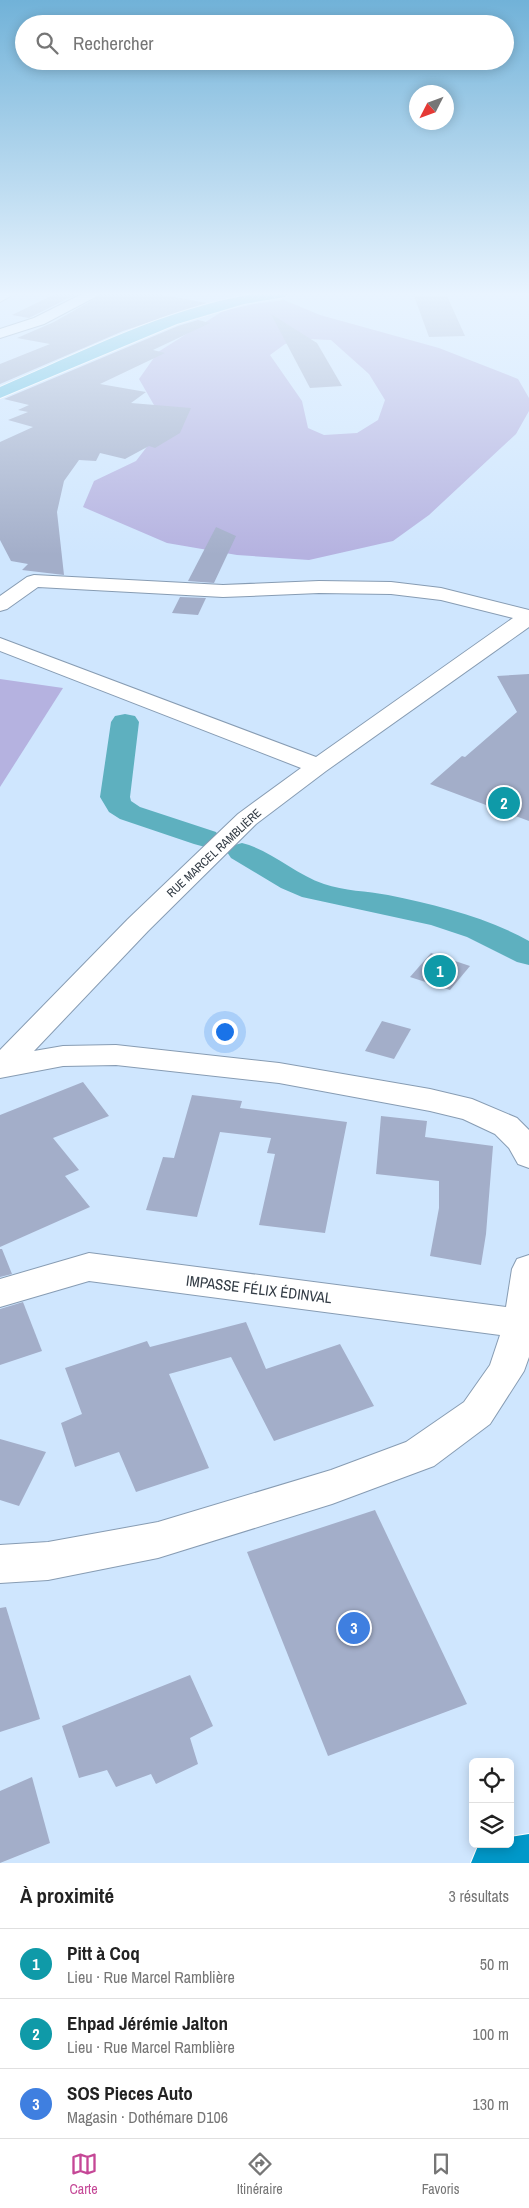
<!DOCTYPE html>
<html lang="fr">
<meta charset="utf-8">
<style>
:root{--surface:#fff;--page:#f6f6f6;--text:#222;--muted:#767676;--line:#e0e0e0;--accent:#c54796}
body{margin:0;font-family:"Archivo Narrow",sans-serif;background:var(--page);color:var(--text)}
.controls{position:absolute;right:15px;bottom:15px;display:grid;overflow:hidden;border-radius:8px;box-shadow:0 2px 12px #0003}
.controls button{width:45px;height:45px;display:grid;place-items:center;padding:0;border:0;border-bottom:1px solid var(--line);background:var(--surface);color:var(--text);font:25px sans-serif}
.compass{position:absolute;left:409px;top:85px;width:45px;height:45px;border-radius:50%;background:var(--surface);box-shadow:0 2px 12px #0003;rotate:228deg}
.you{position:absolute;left:224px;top:1031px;width:18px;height:18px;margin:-12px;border:4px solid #fff;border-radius:50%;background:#1a73e8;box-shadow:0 0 0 8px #1a73e833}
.badge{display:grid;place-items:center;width:32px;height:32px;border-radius:50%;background:var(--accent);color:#fff;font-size:16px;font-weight:700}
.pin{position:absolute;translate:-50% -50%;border:2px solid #fff;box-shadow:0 1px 5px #0006}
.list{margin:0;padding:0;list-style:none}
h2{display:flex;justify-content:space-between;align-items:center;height:65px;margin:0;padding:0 20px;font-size:21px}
h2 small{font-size:16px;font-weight:400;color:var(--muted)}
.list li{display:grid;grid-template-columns:32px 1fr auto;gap:15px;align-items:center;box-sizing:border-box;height:70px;padding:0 20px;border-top:1px solid var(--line)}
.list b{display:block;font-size:19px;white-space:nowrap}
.list p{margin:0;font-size:16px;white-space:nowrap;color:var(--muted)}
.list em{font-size:16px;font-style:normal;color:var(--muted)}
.icon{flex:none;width:28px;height:28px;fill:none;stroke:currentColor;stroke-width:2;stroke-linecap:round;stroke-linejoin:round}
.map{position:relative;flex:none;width:529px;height:1863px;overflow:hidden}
.search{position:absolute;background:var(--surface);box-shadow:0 2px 12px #0003;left:15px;right:15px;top:15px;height:55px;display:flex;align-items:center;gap:12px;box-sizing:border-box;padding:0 18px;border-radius:28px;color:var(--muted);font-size:19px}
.sheet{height:275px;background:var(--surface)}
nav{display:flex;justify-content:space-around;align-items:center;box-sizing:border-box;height:70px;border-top:1px solid var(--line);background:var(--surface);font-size:14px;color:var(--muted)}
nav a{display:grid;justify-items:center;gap:2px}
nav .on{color:var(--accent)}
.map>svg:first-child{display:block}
.green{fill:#b5b2e0;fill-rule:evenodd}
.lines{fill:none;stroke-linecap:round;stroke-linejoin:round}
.canal{fill:#5eb0bf;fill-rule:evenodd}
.building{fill:#a3aec9}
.minor-casing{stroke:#879cb3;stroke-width:2}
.major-casing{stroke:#fff;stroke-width:2}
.highway-casing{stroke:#fff;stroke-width:2}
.minor{fill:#fff;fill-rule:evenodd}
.major{fill:#67c1df;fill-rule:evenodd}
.highway{fill:#0198c9;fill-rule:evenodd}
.labels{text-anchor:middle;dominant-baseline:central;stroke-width:4.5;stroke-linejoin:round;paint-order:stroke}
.street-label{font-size:12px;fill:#333c45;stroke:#fff}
.near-street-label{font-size:15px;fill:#333c45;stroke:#fff}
</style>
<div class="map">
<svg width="529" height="1863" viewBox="0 0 529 1863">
<rect width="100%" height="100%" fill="#cfe6fe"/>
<g class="green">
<path d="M284 300 320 315 439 348 518 379 529 398V411L516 434 429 515 393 541 309 560 237 555 167 543 83 507 94 481 136 461 156 435 158 412 139 379 158 352 223 311 254 304ZM309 339 331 340 369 374 385 400 378 420 357 433 324 435 308 428 302 401 270 355 285 344Z"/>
<path d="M0 679 63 688 0 787Z"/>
</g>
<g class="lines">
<g class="canal">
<path d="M125 714 135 716 139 722 130 797 131 801 140 807 216 832 220 838 216 844 205 847 194 844 120 819 109 812 100 797 111 722 115 716Z"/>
<path d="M242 843C271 850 295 874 324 884 344 891 367 891 388 895 436 905 486 917 529 941V965L517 962 467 937 431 925 302 897 281 888 231 858 227 852 231 846Z"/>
</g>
</g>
<g class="building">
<path d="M55 294H77L29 318 12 315Z"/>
<path d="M103 294H158L207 303 123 331 0 384V364L50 344 17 338 54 322Z"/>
<path d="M414 296H447L465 336 429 337Z"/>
<path d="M271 314 317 343 342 386 310 388Z"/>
<path d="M198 320 210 323 153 350 165 353 100 384 146 392 131 403 191 408 180 433 155 448 149 446 125 459 100 453 96 461 79 460 64 481 57 512 64 575 22 570 28 564 11 561 0 540V442L33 427 8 420 28 412 18 410 29 405 4 399 178 326Z"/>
<path d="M216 527 236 536 214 583 188 581Z"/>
<path d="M180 597 206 598 198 615 172 613Z"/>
<path d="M529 674V821L430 784 462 756 465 757 517 712 497 676Z"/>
<path d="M431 953 470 966 450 990 410 977Z"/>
<path d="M382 1021 411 1029 394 1059 365 1051Z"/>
<path d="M83 1082 109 1116 53 1138 79 1170 65 1176 90 1207 0 1247V1115Z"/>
<path d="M192 1095 242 1101 240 1108 347 1122 325 1233 259 1225 275 1154 267 1153 271 1138 220 1132 197 1217 146 1210 163 1157 174 1158Z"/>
<path d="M381 1116 427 1121 425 1137 493 1146 486 1234 481 1265 430 1256 439 1208V1181L376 1174Z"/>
<path d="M0 1249H2L12 1274 0 1277Z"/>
<path d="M23 1302 42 1351 0 1365V1309Z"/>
<path d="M246 1322 266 1369 340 1344 374 1406 274 1441 231 1357 169 1374 209 1468 136 1492 119 1452 75 1467 61 1423 82 1414 65 1368 147 1341 150 1347Z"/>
<path d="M0 1439 46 1452 19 1506 0 1500Z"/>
<path d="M375 1510 467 1704 328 1756 247 1552Z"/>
<path d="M6 1607 40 1719 0 1732V1608Z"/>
<path d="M190 1675 213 1726 190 1738 198 1764 156 1784 151 1774 116 1787 107 1770 79 1778 62 1726Z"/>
<path d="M32 1777 50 1843 0 1863V1791Z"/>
</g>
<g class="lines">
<defs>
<g id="minor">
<path d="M0 294H14L0 302Z"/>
<path d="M82 294H101L44 324 0 338V329L34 318Z"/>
<path d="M34 575 223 585 319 581 391 582 441 588 529 610V627L326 771 256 824 148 931 34 1051 63 1046 116 1045 279 1063 430 1089 472 1099 517 1118 529 1130V1168L518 1164 509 1148 495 1134 463 1119 430 1111 279 1083 116 1065 63 1066 0 1078V1050L128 919 238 814 301 768 0 651V638L316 757 513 618 441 600 391 594 319 593 223 597 38 587 7 609 0 611V596L27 577Z"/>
<path d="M89 1253 506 1307 512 1269 517 1259 529 1255V1357L524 1371 490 1424 434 1466 332 1504 158 1558 48 1580 0 1583V1545L48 1542 158 1522 331 1470 406 1442 464 1402 490 1365 500 1335 89 1281 0 1307V1279Z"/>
</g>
<path id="major" d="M253 294H287L285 297 244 304 177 324 0 398V387C82 352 164 309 253 294Z"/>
<path id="highway" d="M529 1834V1863H471L478 1846 483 1844H510V1837Z"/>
</defs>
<use href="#minor" class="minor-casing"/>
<use href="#major" class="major-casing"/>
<use href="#highway" class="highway-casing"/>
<use href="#minor" class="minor"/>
<use href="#major" class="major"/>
<use href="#highway" class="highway"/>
</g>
<linearGradient id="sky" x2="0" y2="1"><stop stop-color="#71b2d8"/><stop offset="0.53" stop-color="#e9f4ff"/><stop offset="1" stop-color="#e9f4ff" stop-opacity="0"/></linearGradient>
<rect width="529" height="555" fill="url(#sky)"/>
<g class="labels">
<g class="street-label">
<text transform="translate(214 853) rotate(-43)">RUE MARCEL RAMBLIÈRE</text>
</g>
<g class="near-street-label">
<text transform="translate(259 1289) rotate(7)">IMPASSE FÉLIX ÉDINVAL</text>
</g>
</g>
</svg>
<div class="controls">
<button><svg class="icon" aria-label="locate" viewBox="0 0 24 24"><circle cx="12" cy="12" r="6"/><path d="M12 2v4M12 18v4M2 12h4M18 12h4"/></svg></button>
<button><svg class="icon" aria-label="layers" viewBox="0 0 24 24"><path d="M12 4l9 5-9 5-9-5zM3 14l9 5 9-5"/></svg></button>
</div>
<svg class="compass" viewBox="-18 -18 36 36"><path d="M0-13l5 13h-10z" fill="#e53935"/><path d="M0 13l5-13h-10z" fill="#767676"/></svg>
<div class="you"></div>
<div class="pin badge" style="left:440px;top:971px;background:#0f9aa8">1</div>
<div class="pin badge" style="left:504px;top:803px;background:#0f9aa8">2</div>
<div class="pin badge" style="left:354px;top:1628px;background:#3f7fe0">3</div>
<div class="search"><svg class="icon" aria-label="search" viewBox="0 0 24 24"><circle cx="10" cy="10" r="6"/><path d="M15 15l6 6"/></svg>Rechercher</div>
</div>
<section class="sheet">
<h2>À proximité<small>3 résultats</small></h2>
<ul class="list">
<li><span class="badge" style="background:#0f9aa8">1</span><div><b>Pitt à Coq</b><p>Lieu · Rue Marcel Ramblière</p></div><em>50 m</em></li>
<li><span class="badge" style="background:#0f9aa8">2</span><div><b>Ehpad Jérémie Jalton</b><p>Lieu · Rue Marcel Ramblière</p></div><em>100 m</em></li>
<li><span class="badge" style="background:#3f7fe0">3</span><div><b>SOS Pieces Auto</b><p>Magasin · Dothémare D106</p></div><em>130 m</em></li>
</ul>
</section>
<nav>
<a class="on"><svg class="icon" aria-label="map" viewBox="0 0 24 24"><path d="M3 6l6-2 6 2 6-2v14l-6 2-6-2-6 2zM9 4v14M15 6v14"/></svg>Carte</a>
<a><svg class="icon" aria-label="directions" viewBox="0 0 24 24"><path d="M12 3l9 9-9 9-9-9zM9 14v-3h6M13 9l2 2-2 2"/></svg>Itinéraire</a>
<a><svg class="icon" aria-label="saved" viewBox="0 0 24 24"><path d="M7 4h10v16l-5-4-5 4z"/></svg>Favoris</a>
</nav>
